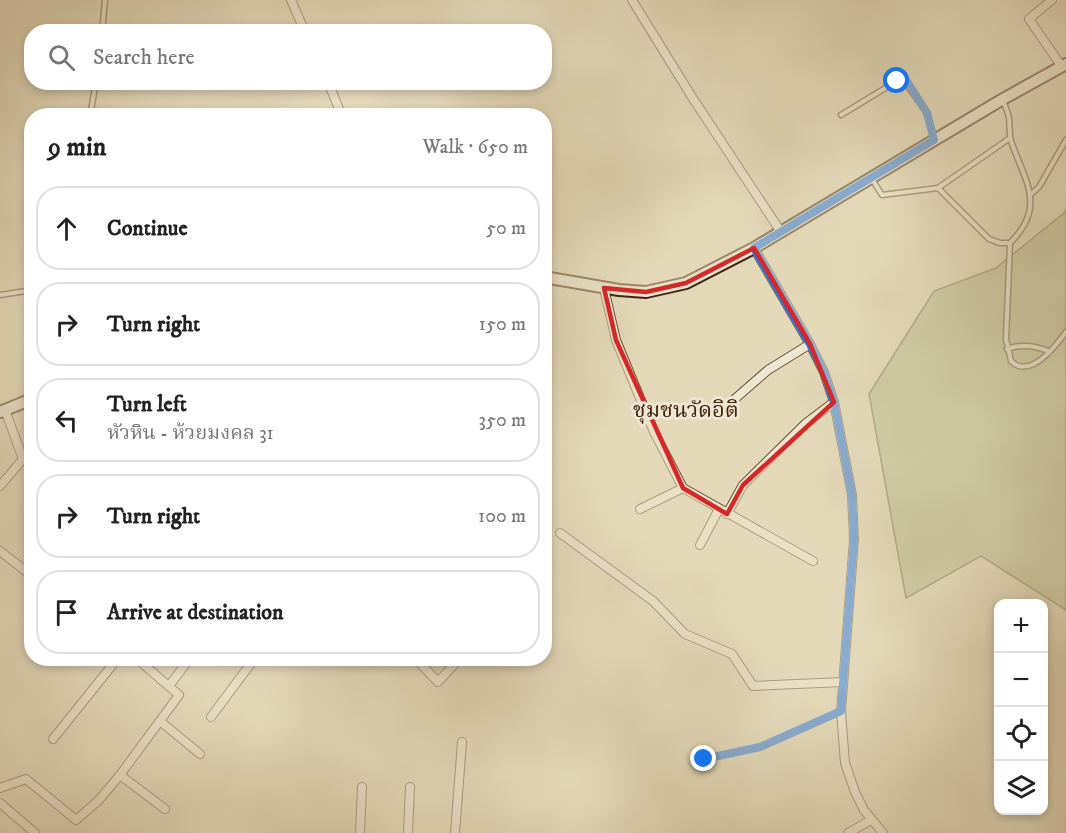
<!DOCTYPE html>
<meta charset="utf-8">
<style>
:root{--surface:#fff;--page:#f2f2f2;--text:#222;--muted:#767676;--line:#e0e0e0}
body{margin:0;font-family:"IM FELL DW Pica","Noto Serif Thai",serif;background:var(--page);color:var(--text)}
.controls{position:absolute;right:18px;bottom:18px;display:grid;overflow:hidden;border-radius:12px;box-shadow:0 3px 9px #0003}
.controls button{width:54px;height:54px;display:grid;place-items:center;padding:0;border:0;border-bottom:2px solid var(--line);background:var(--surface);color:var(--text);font:30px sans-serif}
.stop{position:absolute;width:18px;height:18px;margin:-14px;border:4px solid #1a73e8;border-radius:50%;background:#fff}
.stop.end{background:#1a73e8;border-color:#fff;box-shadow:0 2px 6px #0008}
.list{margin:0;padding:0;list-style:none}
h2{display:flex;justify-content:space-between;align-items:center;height:78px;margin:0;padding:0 24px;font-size:26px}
h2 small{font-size:20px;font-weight:400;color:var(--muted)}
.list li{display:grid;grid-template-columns:39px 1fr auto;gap:18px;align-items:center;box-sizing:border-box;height:84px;margin:0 12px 12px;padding:0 12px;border:2px solid var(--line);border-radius:24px}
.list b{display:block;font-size:22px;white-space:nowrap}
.list p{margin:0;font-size:20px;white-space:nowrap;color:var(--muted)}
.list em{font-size:20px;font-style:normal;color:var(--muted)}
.icon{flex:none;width:33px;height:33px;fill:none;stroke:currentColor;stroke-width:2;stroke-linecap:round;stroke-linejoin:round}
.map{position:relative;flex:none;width:1066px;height:833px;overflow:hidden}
.search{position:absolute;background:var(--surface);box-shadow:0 3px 9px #0003;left:24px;top:24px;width:528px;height:66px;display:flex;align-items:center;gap:15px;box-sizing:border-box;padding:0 21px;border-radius:24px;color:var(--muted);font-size:22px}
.panel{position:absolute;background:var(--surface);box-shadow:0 3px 9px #0003;left:24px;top:108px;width:528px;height:558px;border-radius:24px}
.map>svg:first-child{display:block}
.green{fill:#b9be8c;stroke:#7e714c;stroke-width:1.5}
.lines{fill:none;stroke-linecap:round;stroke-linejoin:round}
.lane-casing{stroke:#6a5136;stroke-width:7}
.street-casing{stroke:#6a5136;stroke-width:10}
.secondary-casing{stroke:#42240b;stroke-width:14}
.lane{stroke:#ede6d2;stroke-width:4}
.street{stroke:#ede6d2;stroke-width:8}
.secondary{stroke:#ede6d2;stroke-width:10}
.route{stroke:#1a73e8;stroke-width:8}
.marked{fill:none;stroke:#d62828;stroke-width:4.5;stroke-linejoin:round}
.labels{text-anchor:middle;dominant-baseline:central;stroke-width:6;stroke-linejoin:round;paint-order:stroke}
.neighbourhood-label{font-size:22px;fill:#42240b;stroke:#ede6d2}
</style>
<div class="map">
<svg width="1066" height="833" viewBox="0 0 1066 833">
<rect width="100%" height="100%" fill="#e3d9b9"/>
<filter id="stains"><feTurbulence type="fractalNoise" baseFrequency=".00333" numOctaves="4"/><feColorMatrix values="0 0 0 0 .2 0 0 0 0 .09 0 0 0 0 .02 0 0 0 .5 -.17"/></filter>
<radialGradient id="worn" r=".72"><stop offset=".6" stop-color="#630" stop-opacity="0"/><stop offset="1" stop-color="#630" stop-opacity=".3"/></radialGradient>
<path class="green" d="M1066 209V610L981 556 906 598 869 394 934 291 996 268 1064 213Z"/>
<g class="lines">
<defs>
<g id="lane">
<path d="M102 32 105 0"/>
<path d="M841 115 897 81 903 80 927 113 934 139"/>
<path d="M90 116 96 82"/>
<path d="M872 179 882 195 938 188 989 239 1000 243H1010C1047 206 1025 182 1011 141 1009 133 1010 125 1009 118 1008 112 1005 106 1003 100"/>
<path d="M938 188 1010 138"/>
<path d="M1030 195 1039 187 1066 140"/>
<path d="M1010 243 1006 339 1011 361C1013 363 1016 365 1019 366 1037 371 1057 344 1066 332"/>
<path d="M0 295 32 290"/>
<path d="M1007 349C1021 344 1034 345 1048 351"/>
<path d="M703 759 760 747 840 712"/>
</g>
<g id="street">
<path d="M291 0 305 32"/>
<path d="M632 0 692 97 781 232"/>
<path d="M1052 0 1029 19 1062 67"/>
<path d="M328 82 342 116"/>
<path d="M754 248 810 344 824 372 834 402 852 495 854 539 841 712 845 763 855 792 864 810 883 833"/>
<path d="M604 288 616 340 654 432 683 488 813 561"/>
<path d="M729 404 768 370 810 344"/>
<path d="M0 486 23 459 5 410"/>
<path d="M640 509 683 488"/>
<path d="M727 514 743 485 805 424 834 402"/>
<path d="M560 533 653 601 685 634 732 654 753 686 843 682"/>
<path d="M700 545 719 509"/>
<path d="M0 551 32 576"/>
<path d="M415 658 438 682 460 658"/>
<path d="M169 686 190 658"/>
<path d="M211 717 255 658"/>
<path d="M160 721 200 754"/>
<path d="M53 739 118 658"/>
<path d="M120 775 165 809"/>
<path d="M0 788 26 779 76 820 99 800 120 775 179 695 136 658"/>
<path d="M0 803 35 833"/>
<path d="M360 833 362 787"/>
<path d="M408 833 410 787"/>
<path d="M455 833 462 742"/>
<path d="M848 833 871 820"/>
</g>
<g id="secondary">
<path d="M544 277 619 290 646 292 686 283 754 248 1003 99 1066 64"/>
<path d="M0 412 32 399"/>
</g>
</defs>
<use href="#lane" class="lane-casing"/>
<use href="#street" class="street-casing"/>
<use href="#secondary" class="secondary-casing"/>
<use href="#lane" class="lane"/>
<use href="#street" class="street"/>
<use href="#secondary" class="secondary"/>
</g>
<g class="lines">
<path class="route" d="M704 759 760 747 841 711 854 539 852 495 834 402 824 372 810 344 754 248 934 140 927 113 906 80 897 81"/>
</g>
<path d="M0 0H1066V833H0ZM754 248 810 344 834 402 743 485 727 514 683 488 616 340 604 288 646 292 686 283Z" fill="#e3d9b9" fill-opacity=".55" fill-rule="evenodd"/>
<path class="marked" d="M754 248 810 344 834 402 743 485 727 514 683 488 616 340 604 288 646 292 686 283Z"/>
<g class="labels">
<g class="neighbourhood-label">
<text x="686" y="410">ชุมชนวัดอิติ</text>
</g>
</g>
<rect width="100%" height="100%" filter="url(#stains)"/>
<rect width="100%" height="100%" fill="url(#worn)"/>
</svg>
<div class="controls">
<button>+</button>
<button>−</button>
<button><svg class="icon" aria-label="locate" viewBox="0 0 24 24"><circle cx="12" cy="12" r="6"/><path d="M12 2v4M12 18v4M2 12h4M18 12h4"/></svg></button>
<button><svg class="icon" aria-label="layers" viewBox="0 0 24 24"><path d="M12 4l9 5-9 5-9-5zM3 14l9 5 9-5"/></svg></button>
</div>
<div class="stop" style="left:897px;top:81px"></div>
<div class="stop end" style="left:704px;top:759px"></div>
<div class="search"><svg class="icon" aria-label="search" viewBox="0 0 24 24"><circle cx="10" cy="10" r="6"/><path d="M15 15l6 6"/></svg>Search here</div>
<section class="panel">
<h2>9 min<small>Walk · 650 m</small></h2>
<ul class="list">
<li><svg class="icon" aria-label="ahead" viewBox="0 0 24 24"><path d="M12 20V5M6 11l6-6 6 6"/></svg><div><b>Continue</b></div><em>50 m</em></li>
<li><svg class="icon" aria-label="right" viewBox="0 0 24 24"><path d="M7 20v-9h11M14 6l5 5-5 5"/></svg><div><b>Turn right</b></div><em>150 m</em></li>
<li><svg class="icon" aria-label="left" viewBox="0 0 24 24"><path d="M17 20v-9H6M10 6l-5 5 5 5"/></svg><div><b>Turn left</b><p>หัวหิน - ห้วยมงคล 31</p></div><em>350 m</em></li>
<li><svg class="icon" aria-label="right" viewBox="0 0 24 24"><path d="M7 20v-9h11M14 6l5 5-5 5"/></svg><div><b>Turn right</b></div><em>100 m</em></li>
<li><svg class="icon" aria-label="arrive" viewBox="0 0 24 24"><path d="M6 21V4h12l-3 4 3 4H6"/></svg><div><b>Arrive at destination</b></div></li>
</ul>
</section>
</div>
